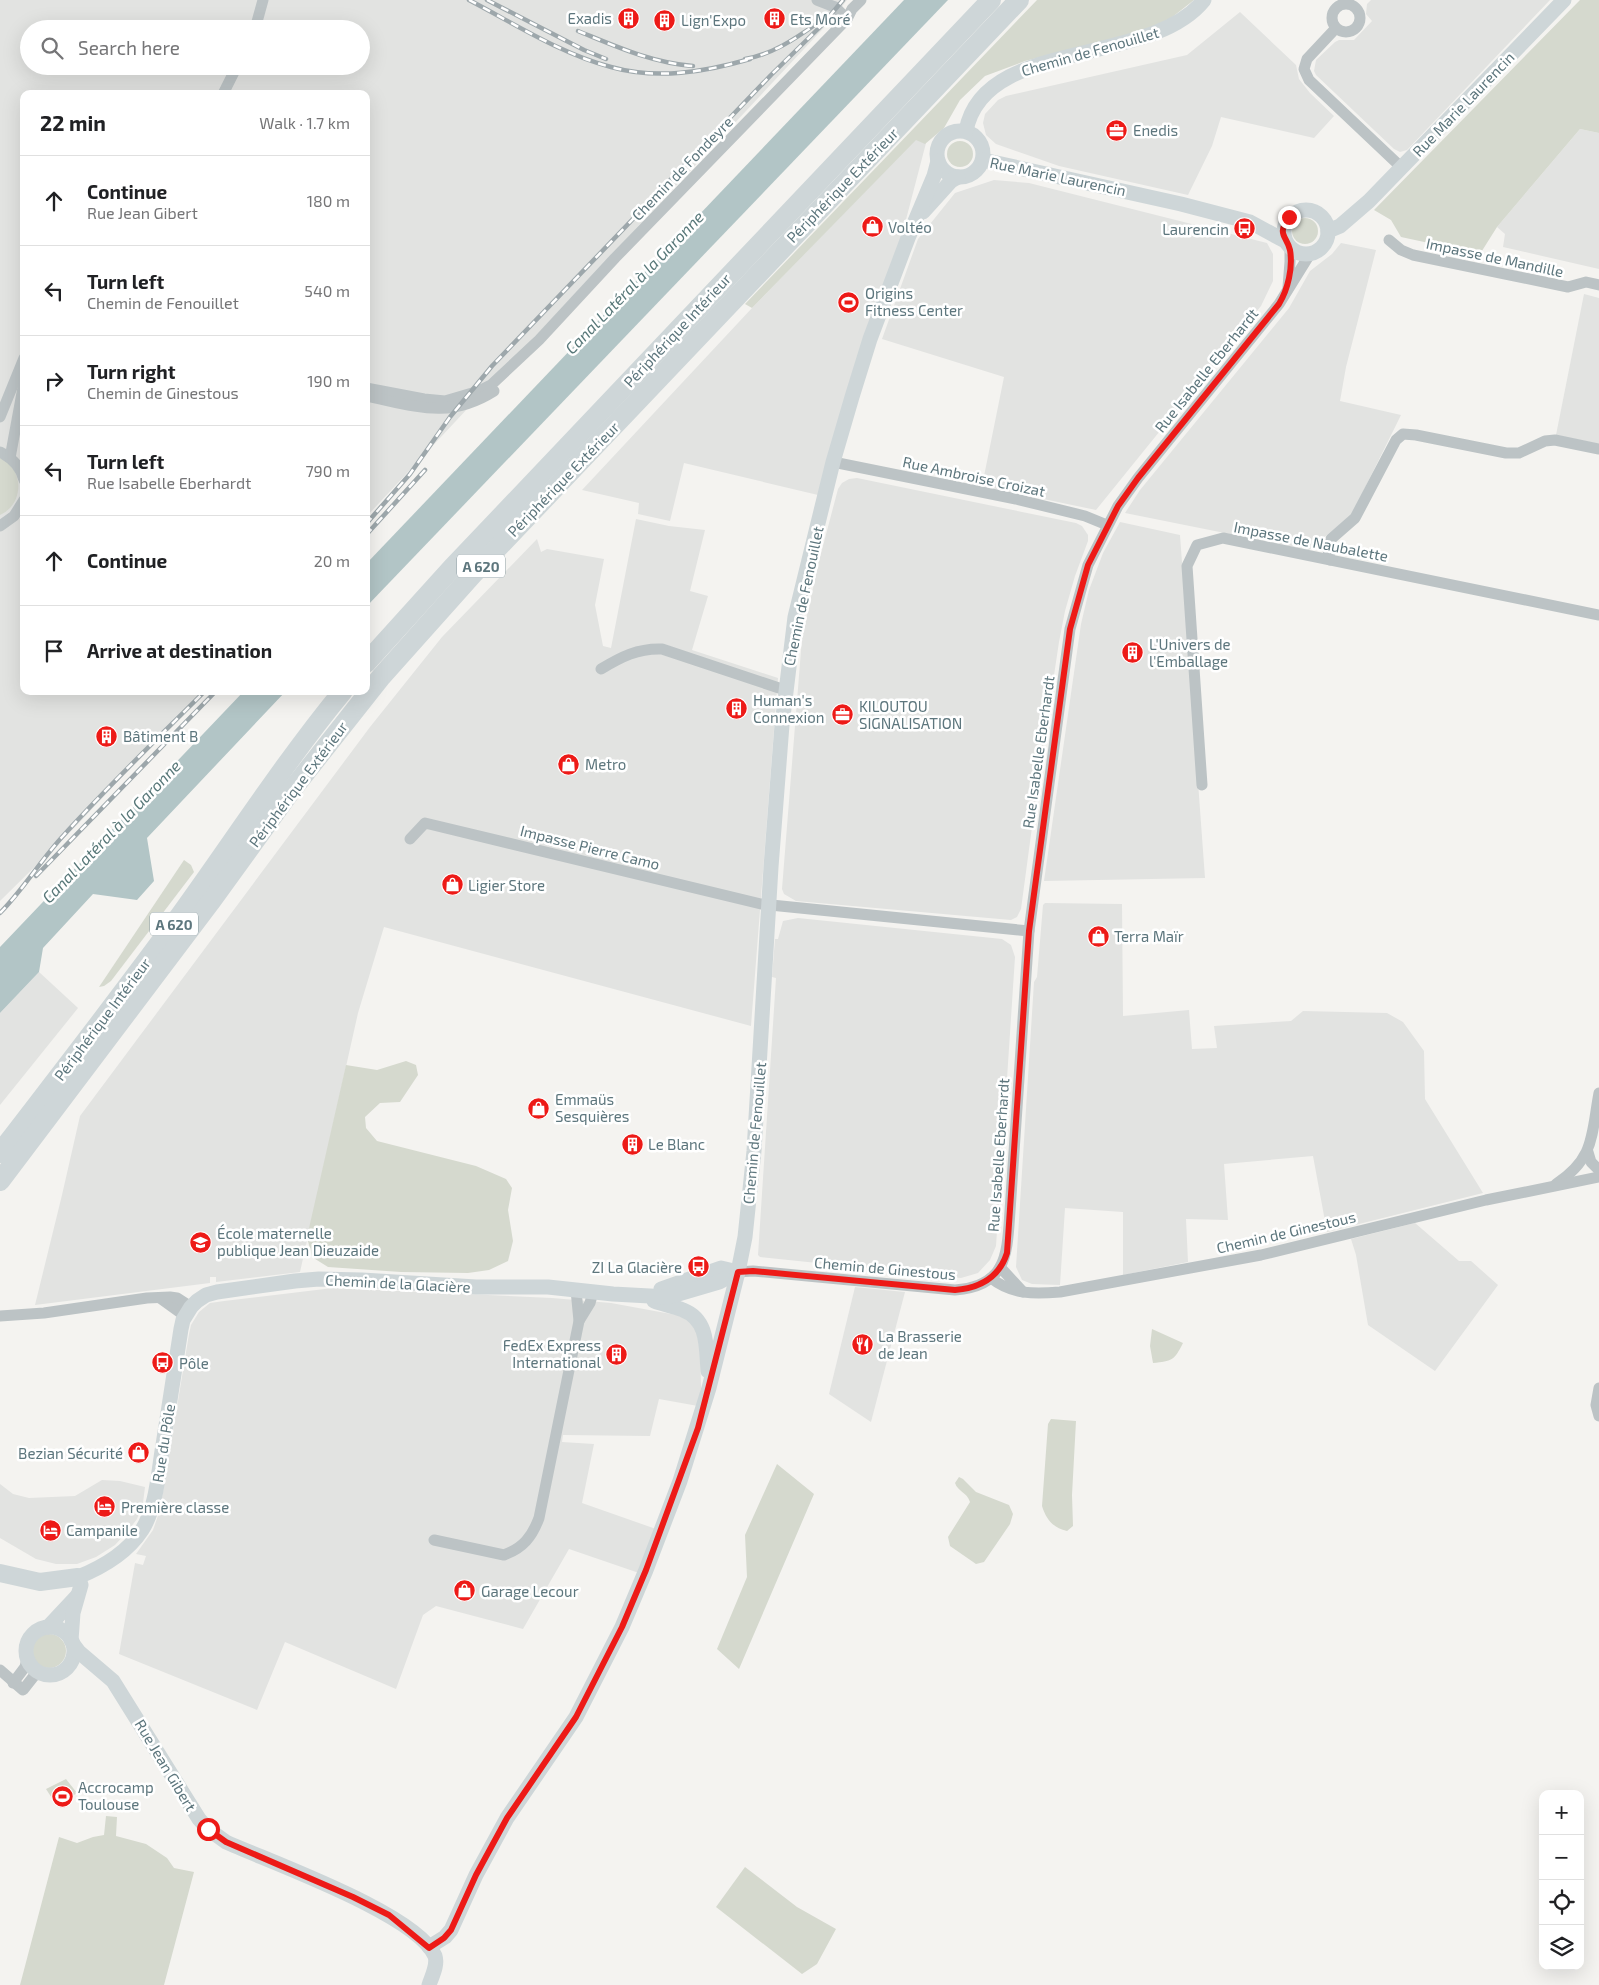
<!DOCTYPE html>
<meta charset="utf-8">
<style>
:root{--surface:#fff;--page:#f6f6f6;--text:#202124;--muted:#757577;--line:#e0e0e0}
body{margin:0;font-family:"Exo 2",sans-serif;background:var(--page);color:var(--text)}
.controls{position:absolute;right:15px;bottom:15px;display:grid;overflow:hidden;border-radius:10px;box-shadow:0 5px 20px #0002}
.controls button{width:45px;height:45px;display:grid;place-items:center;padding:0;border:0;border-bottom:1px solid var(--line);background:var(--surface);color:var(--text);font:25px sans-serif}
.stop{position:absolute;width:15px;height:15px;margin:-11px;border:4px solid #ed1a17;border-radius:50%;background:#fff}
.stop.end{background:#ed1a17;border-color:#fff;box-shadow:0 1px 5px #0008}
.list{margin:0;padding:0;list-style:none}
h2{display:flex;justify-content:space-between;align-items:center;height:65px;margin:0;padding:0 20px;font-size:21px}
h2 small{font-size:16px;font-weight:400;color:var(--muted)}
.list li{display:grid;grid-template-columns:32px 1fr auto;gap:15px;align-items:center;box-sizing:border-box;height:90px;padding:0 20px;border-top:1px solid var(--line)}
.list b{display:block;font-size:19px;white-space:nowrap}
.list p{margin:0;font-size:16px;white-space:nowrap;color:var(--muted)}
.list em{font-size:16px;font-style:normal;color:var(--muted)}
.icon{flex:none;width:28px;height:28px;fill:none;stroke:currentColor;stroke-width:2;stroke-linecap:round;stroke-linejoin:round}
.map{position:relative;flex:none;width:1599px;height:1985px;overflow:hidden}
.search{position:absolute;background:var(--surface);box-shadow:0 5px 20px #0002;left:20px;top:20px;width:350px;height:55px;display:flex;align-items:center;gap:12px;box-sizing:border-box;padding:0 18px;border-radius:28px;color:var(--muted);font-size:19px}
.panel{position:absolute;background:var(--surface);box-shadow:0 5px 20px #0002;left:20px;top:90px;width:350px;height:605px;border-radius:10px}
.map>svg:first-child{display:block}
.built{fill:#e2e3e1;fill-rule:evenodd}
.green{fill:#d5d9ce}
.water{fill:#b2c5c6}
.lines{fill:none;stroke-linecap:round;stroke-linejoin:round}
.street{stroke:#bcc3c5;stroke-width:11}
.secondary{stroke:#ced6d8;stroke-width:15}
.primary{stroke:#ced6d8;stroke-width:18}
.highway{stroke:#ced6d8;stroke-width:20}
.rail-casing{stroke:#9da7ab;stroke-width:4.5}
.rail{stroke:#fff;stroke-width:2.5;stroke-dasharray:8;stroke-linecap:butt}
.route{stroke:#ed1a17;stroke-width:6}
.labels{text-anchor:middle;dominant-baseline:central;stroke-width:5;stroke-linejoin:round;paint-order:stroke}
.shield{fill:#fff;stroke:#8e9fa4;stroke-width:1}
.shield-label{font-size:14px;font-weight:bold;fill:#5d767d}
.poi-label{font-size:15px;fill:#5d767d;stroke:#fff;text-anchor:start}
.street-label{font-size:15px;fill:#5d767d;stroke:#fff}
.water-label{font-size:16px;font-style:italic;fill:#587879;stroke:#fff}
</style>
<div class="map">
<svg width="1599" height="1985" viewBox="0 0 1599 1985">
<rect width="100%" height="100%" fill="#f4f3f0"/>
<g class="built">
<path d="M0 0H847L833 18 366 517V94H24V691H202L77 825 0 901ZM29 29H361V66H29Z"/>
<path d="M1371 0H1550L1407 150 1400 152 1394 149 1316 75 1314 71 1316 60 1335 42 1339 40H1354L1372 21 1366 14 1367 4Z"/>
<path d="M1240 12 1296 65 1299 79 1310 93 1334 116 1314 138 1221 117 1212 146 1188 195 1059 166 996 144 986 135 983 123 985 114 998 100 1006 96 1187 55Z"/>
<path d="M1580 129 1599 133V269L1503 247 1505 234 1497 227Z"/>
<path d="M916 139 926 143 903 231 818 495 684 463 670 521 638 514 639 503 582 490 752 308Z"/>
<path d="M994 180 1029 183 1267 243 1273 254V281L1261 306 1096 510 982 486 1004 377 882 339 918 239 955 193Z"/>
<path d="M1341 243 1376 250 1346 367 1340 401 1401 415 1352 514 1309 550 1125 513 1140 490 1289 308 1310 271 1332 254Z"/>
<path d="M1584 294 1599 298V444L1556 435Z"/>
<path d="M857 478 1076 523 1082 526 1088 535V541L1075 576 1065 611 1059 642 1039 775 1021 909 1017 917 1011 920 796 901 784 894 782 889 802 638 819 561 838 489 842 483 849 479Z"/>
<path d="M636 519 669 526 705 530 690 591 708 596 692 650 778 678 751 1026 384 927 358 1013 300 1272 216 1282V1277H210V1283L35 1305 62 1195 80 1116 370 727 442 637 537 539 541 552 547 549 604 559 595 605 603 646 611 648Z"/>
<path d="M1120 522 1180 535 1205 878 1044 881 1081 624 1089 590 1103 553Z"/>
<path d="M1045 903 1122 904 1123 1016 1189 1010 1192 1049 1217 1048 1214 1026 1291 1021 1303 1011 1387 1013 1403 1022 1424 1051 1425 1099 1483 1193 1327 1232 1313 1156 1224 1164 1228 1220 1186 1219 1188 1262 1123 1275V1212L1065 1208 1060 1285 1032 1284 1022 1280 1016 1267 1034 982 1037 977 1043 905Z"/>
<path d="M798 918 1002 939 1011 945 1015 957 996 1246 990 1260 978 1273 961 1278 760 1257 758 1255 776 978 772 977 775 939H778L783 921Z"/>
<path d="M39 972 78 1008 0 1105V1013Z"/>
<path d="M1415 1223 1459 1261H1471L1498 1285 1435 1371 1368 1325 1356 1255 1351 1239Z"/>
<path d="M855 1287 905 1292 871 1422 829 1394Z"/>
<path d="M333 1288 552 1298 611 1303 682 1316 691 1321 697 1331 700 1342 701 1388 698 1406 659 1399 650 1436 563 1435 562 1442 594 1444 582 1503 656 1529 639 1573 569 1549 523 1629 436 1606 423 1615 396 1689 285 1642 257 1710 119 1654 135 1563 143 1565 146 1556 136 1554 153 1530 160 1510 189 1334 191 1325 199 1312 210 1303 224 1301Z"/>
<path d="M102 1480 120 1481 145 1487 143 1503 137 1519 127 1532 115 1545 96 1557 77 1564H56L36 1559 0 1538V1484L13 1494 29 1498 75 1496Z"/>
</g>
<g class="green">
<path d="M1037 0H1194L1166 22 1135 33 1025 61 985 76 960 100 944 128 925 144 916 140 752 308 745 304Z"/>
<path d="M1580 0H1599V133L1580 129 1497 227 1480 254 1401 237 1391 220 1374 210Z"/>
<circle cx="960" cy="154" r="13"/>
<circle cx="1305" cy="231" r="13"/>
<path d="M0 458C25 469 24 504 0 515Z"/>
<path d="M184 860 191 865 194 872 111 981 104 986 99 987Z"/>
<path d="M406 1061 416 1065 418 1075 400 1102 380 1103 365 1117 366 1128 377 1141 476 1166 506 1179 512 1188 508 1210 513 1241 508 1261 489 1270 468 1273 401 1272 328 1267 312 1257 307 1237 346 1065 377 1070Z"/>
<path d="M1152 1329 1183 1343C1174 1361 1172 1361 1153 1363L1150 1346Z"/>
<path d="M1051 1419 1076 1421 1072 1495 1073 1526 1067 1531C1053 1528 1046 1519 1042 1506L1048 1424Z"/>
<path d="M777 1464 814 1494 739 1669 717 1649 747 1577 745 1535Z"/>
<path d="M959 1477 963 1479 976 1492 1009 1505 1013 1514 1010 1524 984 1562 976 1564 950 1546 948 1537 970 1502C967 1492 958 1492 955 1483Z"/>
<circle cx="49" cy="1651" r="17"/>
<path d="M66 1779 77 1793 57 1806 46 1789Z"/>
<path d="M106 1816 117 1817 116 1836 146 1844 167 1858 174 1868 194 1872 164 1985H20L59 1837 77 1843 93 1837 104 1835Z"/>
<path d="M745 1867 797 1907 836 1929 817 1964 802 1974 716 1907Z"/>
</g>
<g class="water">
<path d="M904 0H948L366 607V564Z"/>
<path d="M244 691H286L147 838 154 881 137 900 93 894 43 948 39 972 0 1013V947Z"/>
</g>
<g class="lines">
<g class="street">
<path d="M817 0 835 7 847 19"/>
<circle cx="1346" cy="18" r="14"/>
<path d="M1336 28 1307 59 1304 69 1309 80 1402 168"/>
<path d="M255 29 263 0"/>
<path d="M223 94 237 66"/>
<path d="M1389 240 1401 250 1413 255 1568 287 1586 282 1599 285"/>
<path d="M1288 287 1290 262V248"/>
<path d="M366 388 424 399 445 401 479 391 491 385 539 340 615 258 847 19 852 9 861 0"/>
<path d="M366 396C416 406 448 420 494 391"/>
<path d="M0 417 24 358"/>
<path d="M0 452C12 458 21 467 24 480"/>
<path d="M10 458 24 382"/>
<path d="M833 462 1016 499 1085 516 1107 525"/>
<path d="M0 526 14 516 24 500"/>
<path d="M1330 560 1328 549 1331 539 1355 518 1396 440 1403 434 1416 435 1506 453H1519L1545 441 1555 440 1599 449"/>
<path d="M601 669C621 657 638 648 662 649L785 690"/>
<path d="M1202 785 1187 566 1197 545 1223 538 1599 615"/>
<path d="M410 839 425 823 761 904 1029 931"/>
<path d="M1588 1152 1591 1162 1599 1170"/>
<path d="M1556 1184C1595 1158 1591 1136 1599 1093"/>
<path d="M1000 1267 1023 1292"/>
<path d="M738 1272 753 1271 955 1290C1008 1286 1007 1253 1010 1211L1029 931 1070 629 1088 565 1118 506 1138 478 1279 304 1310 254"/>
<path d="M991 1278C1012 1295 1035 1294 1060 1292L1261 1255 1486 1200 1599 1177"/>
<path d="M160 1298 185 1316"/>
<path d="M0 1316 44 1313 147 1298 170 1297 177 1298 191 1307"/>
<path d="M579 1321 590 1303 593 1292"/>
<path d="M1599 1388 1596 1405 1599 1416"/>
<path d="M434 1540 504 1555C523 1548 532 1537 539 1518L579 1321 576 1290"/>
<path d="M0 1670 23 1690 34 1676 40 1673"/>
<path d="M13 1683 25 1667 27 1659"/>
</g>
<g class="secondary">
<circle cx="960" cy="154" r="23"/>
<path d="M966 131C983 37 1150 68 1204 0"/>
<path d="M983 160 1181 204 1250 222 1285 241"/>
<circle cx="1306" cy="232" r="22"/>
<path d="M923 212 951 181 958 177"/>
<path d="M1328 231 1340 226 1369 201 1564 0"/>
<path d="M661 1289 721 1268 738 1272"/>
<path d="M654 1301C663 1305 674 1306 683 1310 709 1320 706 1348 708 1371"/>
<circle cx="50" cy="1651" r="24"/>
<path d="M48 1627 77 1596"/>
<path d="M71 1640 73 1613 81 1585 78 1577C103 1567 127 1553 142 1530 157 1506 158 1473 163 1445 169 1407 175 1368 181 1329L183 1320 191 1307 197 1301 206 1295 217 1292 295 1281 319 1279 362 1280 476 1287H548L613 1294 668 1297 719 1282 738 1272"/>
<path d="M73 1644 79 1652 113 1681 199 1819 208 1829 226 1842C270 1862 417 1914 435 1956 438 1965 432 1976 429 1985"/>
<path d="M429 1947 445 1937 451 1930 476 1875 507 1818 576 1717 622 1627 646 1570 680 1481 709 1388 738 1272 745 1237 754 1151 771 867 782 725 795 617 833 462 852 397 870 339 908 238 934 176 938 161"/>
</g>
<path class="primary" d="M0 1573 40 1582 78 1577"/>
<g class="highway">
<path d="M366 663 451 569 991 0"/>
<path d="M0 1153C59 1076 119 999 176 921 232 844 283 764 343 691"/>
<path d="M0 1181 212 900 291 791 381 677 473 574 1019 0"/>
</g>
<defs>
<g id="rail">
<path d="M469 0C515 24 561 54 611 67 657 80 705 72 750 59"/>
<path d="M487 0 584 50 606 59"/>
<path d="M578 31C615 46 652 63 693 66"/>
<path d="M745 59C771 55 795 39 816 24"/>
<path d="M366 524 410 474 450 417 492 366 771 75 822 25 843 0"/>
<path d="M366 535 425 470"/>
<path d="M36 876 216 691"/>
<path d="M0 913C23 890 40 861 63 836 108 786 157 739 205 691"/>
</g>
</defs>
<use href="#rail" class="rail-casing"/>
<use href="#rail" class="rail"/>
</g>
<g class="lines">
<path class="route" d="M208 1829 226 1842 353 1897 389 1915 429 1948 444 1938 451 1930 476 1875 507 1818 576 1717 622 1627 646 1570 698 1428 738 1272 753 1271 955 1290C980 1288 999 1278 1007 1253L1029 931 1070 629 1088 565 1118 506 1138 478 1279 304C1288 289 1293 268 1290 250 1287 236 1276 235 1289 217"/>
</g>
<defs>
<symbol id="building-disc" viewBox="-11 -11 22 22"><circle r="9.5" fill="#ed1a17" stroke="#fff"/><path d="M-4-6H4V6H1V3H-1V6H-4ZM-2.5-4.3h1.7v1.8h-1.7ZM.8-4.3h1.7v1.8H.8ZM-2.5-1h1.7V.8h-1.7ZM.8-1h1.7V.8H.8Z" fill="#fff"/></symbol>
<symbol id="office-disc" viewBox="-11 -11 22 22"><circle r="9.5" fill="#ed1a17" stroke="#fff"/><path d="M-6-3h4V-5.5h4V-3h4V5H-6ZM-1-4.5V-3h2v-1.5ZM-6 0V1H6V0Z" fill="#fff"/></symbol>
<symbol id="shop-disc" viewBox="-11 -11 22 22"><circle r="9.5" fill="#ed1a17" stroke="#fff"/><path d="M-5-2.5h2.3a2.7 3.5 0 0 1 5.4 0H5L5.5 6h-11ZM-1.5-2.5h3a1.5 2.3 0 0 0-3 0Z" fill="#fff"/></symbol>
<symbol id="bus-disc" viewBox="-11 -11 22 22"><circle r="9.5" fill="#ed1a17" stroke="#fff"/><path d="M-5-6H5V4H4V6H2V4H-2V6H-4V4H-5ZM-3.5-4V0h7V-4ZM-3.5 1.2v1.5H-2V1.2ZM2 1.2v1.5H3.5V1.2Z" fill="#fff"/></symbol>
<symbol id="stadium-disc" viewBox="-11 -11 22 22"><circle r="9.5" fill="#ed1a17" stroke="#fff"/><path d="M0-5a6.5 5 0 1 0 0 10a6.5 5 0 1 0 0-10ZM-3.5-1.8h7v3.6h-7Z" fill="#fff"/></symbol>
<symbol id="school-disc" viewBox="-11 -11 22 22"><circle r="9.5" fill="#ed1a17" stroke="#fff"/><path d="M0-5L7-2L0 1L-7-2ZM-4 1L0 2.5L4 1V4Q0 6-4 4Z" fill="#fff"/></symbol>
<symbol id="restaurant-disc" viewBox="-11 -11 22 22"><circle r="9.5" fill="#ed1a17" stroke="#fff"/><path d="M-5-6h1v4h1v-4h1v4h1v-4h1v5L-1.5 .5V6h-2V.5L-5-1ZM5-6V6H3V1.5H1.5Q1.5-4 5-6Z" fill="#fff"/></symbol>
<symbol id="hotel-disc" viewBox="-11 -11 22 22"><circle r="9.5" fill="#ed1a17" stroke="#fff"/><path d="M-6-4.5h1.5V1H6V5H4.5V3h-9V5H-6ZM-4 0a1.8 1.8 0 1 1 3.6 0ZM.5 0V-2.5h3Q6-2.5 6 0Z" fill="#fff"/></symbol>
</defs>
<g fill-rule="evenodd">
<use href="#building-disc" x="616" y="6" width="25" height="25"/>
<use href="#building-disc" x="762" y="6" width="25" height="25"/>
<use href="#building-disc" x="652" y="8" width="25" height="25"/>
<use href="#office-disc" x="1104" y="118" width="25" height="25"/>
<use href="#shop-disc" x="860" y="214" width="25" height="25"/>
<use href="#bus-disc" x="1232" y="216" width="25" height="25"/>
<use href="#stadium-disc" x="836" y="290" width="25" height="25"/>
<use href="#building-disc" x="1120" y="640" width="25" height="25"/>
<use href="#building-disc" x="724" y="696" width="25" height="25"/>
<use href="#office-disc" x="830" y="702" width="25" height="25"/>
<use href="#building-disc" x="94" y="724" width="25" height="25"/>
<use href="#shop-disc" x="556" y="752" width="25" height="25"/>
<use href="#shop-disc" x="440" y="872" width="25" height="25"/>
<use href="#shop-disc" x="1086" y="924" width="25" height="25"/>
<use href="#shop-disc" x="526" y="1096" width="25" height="25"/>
<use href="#building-disc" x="620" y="1132" width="25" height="25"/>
<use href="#school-disc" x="188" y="1230" width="25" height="25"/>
<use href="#bus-disc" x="686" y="1254" width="25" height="25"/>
<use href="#restaurant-disc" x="850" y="1332" width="25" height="25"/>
<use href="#building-disc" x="604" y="1342" width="25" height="25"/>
<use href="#bus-disc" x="150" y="1350" width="25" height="25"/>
<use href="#shop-disc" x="126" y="1440" width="25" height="25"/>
<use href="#hotel-disc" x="92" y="1494" width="25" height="25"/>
<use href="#hotel-disc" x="38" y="1518" width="25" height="25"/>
<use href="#shop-disc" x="452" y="1578" width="25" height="25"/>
<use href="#stadium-disc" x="50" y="1784" width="25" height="25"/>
</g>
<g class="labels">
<g class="shield">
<rect x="457" y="554.5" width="48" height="23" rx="4"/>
<rect x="150" y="912.5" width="48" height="23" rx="4"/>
</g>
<g class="shield-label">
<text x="481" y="566">A 620</text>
<text x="174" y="924">A 620</text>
</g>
<g class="poi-label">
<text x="612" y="18" text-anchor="end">Exadis</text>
<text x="790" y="19">Ets Moré</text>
<text x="681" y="20">Lign'Expo</text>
<text x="1133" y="130">Enedis</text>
<text x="888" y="227">Voltéo</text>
<text x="1229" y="229" text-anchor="end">Laurencin</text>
<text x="865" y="293">Origins<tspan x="865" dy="17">Fitness Center</tspan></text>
<text x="1149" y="644">L'Univers de<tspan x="1149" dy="17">l'Emballage</tspan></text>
<text x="753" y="700">Human's<tspan x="753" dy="17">Connexion</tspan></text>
<text x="859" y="706">KILOUTOU<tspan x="859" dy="17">SIGNALISATION</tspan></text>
<text x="123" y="736">Bâtiment B</text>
<text x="585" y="764">Metro</text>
<text x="468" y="885">Ligier Store</text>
<text x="1114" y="936">Terra Maïr</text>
<text x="555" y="1099">Emmaüs<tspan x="555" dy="17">Sesquières</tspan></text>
<text x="648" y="1144">Le Blanc</text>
<text x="217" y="1233">École maternelle<tspan x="217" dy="17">publique Jean Dieuzaide</tspan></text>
<text x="682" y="1267" text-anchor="end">ZI La Glacière</text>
<text x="878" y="1336">La Brasserie<tspan x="878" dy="17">de Jean</tspan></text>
<text x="601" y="1345" text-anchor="end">FedEx Express<tspan x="601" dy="17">International</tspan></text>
<text x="179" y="1363">Pôle</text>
<text x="123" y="1453" text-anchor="end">Bezian Sécurité</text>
<text x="121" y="1507">Première classe</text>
<text x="66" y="1530">Campanile</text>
<text x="481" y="1591">Garage Lecour</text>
<text x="78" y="1787">Accrocamp<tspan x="78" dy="17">Toulouse</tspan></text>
</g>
<g class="street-label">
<text transform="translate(1090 51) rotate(-16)">Chemin de Fenouillet</text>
<text transform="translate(1463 104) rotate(-46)">Rue Marie Laurencin</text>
<text transform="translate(682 168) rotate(-46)">Chemin de Fondeyre</text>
<text transform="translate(1058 176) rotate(12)">Rue Marie Laurencin</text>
<text transform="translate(842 185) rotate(-46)">Périphérique Extérieur</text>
<text transform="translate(1495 257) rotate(12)">Impasse de Mandille</text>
<text transform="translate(677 330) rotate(-47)">Périphérique Intérieur</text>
<text transform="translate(1206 370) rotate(-51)">Rue Isabelle Eberhardt</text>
<text transform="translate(974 476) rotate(12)">Rue Ambroise Croizat</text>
<text transform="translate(563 479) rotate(-46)">Périphérique Extérieur</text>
<text transform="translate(1311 541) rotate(11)">Impasse de Naubalette</text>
<text transform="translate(803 596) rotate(-78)">Chemin de Fenouillet</text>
<text transform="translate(1038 752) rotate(-82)">Rue Isabelle Eberhardt</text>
<text transform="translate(298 784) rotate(-53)">Périphérique Extérieur</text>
<text transform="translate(590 847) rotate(14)">Impasse Pierre Camo</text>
<text transform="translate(102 1019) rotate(-53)">Périphérique Intérieur</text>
<text transform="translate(754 1133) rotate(-85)">Chemin de Fenouillet</text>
<text transform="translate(998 1155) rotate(-86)">Rue Isabelle Eberhardt</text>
<text transform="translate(1286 1232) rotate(-13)">Chemin de Ginestous</text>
<text transform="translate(885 1268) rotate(5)">Chemin de Ginestous</text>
<text transform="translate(398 1283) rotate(3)">Chemin de la Glacière</text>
<text transform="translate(163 1443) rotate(-81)">Rue du Pôle</text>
<text transform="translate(166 1765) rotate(59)">Rue Jean Gibert</text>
</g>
<g class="water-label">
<text transform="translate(634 282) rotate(-46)">Canal Latéral à la Garonne</text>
<text transform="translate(111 831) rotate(-46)">Canal Latéral à la Garonne</text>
</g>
</g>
</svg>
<div class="controls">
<button>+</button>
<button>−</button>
<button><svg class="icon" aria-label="locate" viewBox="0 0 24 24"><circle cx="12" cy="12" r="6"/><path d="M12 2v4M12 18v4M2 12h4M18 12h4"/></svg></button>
<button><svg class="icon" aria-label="layers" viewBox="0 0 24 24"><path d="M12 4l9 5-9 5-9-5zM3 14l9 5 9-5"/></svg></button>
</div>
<div class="stop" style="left:208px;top:1829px"></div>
<div class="stop end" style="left:1289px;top:217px"></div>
<div class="search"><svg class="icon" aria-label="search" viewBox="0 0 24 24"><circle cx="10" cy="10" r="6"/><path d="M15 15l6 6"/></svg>Search here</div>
<section class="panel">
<h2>22 min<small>Walk · 1.7 km</small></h2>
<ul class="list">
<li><svg class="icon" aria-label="ahead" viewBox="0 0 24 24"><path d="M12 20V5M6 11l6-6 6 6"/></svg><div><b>Continue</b><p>Rue Jean Gibert</p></div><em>180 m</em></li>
<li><svg class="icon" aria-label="left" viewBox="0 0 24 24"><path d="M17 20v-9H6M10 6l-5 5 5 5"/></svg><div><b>Turn left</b><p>Chemin de Fenouillet</p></div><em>540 m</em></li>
<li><svg class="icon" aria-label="right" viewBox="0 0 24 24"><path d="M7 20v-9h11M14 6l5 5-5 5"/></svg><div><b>Turn right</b><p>Chemin de Ginestous</p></div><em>190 m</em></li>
<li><svg class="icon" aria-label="left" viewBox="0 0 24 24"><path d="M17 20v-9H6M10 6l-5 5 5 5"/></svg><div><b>Turn left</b><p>Rue Isabelle Eberhardt</p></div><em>790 m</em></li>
<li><svg class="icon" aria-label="ahead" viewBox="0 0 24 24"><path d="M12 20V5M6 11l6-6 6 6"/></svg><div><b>Continue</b></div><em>20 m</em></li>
<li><svg class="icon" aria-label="arrive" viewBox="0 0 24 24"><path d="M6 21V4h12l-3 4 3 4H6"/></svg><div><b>Arrive at destination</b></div></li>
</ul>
</section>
</div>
